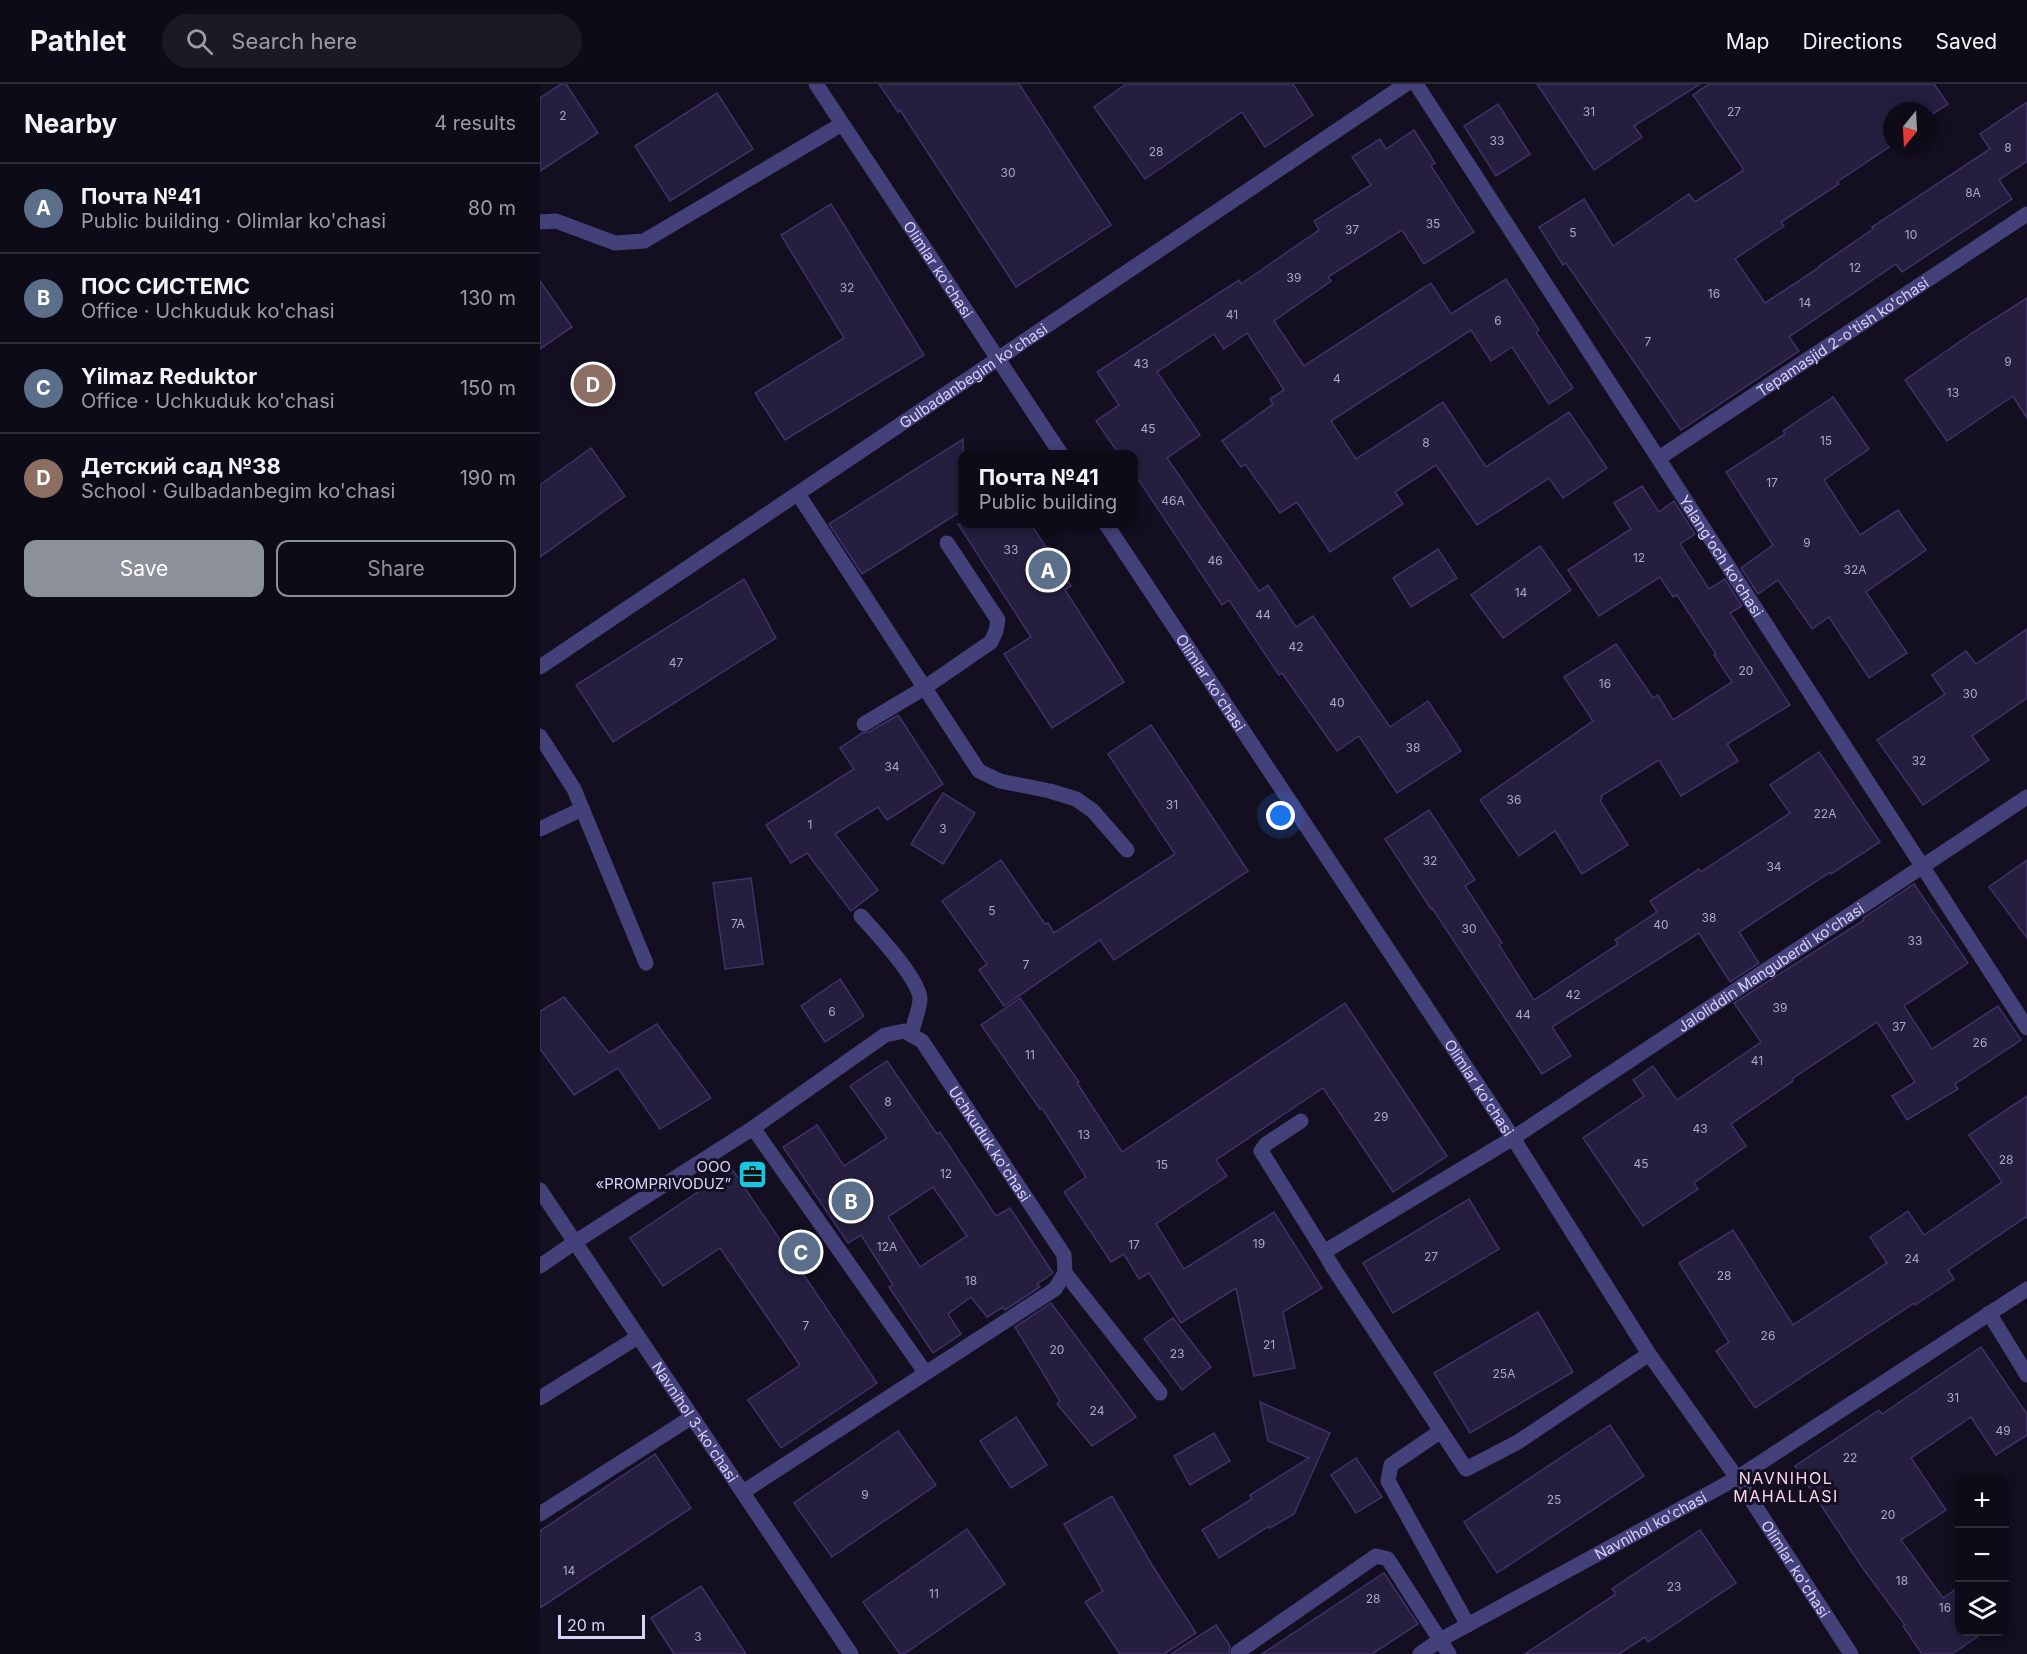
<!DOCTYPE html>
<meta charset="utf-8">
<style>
:root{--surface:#0e0b18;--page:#1c1925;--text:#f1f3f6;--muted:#9b9ba2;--line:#2e2b37;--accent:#8c9099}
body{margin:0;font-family:Inter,sans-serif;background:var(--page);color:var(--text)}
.controls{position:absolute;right:18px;bottom:18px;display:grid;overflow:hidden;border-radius:12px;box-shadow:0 3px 9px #0003}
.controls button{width:54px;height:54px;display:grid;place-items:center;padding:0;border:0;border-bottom:2px solid var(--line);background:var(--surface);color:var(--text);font:30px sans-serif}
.compass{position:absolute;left:1343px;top:18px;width:54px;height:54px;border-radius:50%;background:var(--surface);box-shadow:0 3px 9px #0003;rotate:198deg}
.scale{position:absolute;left:18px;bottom:15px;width:87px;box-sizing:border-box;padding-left:6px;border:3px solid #d9d3fa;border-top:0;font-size:16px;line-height:21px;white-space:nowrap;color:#d9d3fa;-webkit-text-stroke:4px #130f20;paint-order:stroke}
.you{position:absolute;left:741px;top:732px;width:21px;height:21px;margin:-15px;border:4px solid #fff;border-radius:50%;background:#1a73e8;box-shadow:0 0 0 9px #1a73e833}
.badge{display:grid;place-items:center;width:39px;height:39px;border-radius:50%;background:var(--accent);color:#fff;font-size:20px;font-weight:700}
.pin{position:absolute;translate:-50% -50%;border:3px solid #fff;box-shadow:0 2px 6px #0006}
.popup{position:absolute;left:418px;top:366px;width:180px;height:78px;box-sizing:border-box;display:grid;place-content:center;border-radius:12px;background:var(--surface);filter:drop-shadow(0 2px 4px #0005);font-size:20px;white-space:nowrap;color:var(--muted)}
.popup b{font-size:22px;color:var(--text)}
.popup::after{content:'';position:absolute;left:50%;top:100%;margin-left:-12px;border:12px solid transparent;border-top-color:var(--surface)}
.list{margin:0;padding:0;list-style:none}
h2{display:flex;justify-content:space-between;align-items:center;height:78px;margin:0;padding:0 24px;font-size:26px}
h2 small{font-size:20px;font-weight:400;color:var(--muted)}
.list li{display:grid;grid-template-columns:39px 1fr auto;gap:18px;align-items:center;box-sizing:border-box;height:90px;padding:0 24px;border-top:2px solid var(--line)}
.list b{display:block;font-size:22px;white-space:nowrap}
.list p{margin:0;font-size:20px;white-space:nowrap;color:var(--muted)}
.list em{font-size:20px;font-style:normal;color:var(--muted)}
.actions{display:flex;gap:12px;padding:18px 24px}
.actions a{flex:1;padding:14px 0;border:2px solid var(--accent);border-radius:12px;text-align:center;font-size:21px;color:var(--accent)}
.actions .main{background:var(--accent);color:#fff}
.icon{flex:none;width:33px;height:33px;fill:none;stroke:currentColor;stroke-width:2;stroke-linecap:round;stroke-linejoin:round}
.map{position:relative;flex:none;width:1487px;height:1570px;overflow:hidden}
header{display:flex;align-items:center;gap:36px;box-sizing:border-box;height:84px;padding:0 30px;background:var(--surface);border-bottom:2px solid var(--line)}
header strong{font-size:28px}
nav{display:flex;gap:33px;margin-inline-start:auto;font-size:21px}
.search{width:420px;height:54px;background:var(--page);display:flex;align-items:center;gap:15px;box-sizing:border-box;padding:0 21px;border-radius:33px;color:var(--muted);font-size:22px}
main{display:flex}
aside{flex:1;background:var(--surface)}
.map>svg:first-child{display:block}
.building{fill:#251e3f;stroke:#3f3268;stroke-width:1.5;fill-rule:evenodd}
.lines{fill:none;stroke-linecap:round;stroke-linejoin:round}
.lane{stroke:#44407a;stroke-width:15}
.street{stroke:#44407a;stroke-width:15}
.labels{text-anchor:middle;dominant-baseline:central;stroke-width:6;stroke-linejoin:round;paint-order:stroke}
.number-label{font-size:12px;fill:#aca6cb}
.street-label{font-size:15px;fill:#d9d3fa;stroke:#130f20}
.poi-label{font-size:15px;fill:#d9d3fa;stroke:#130f20;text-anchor:end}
.neighbourhood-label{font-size:16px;letter-spacing:1.5px;fill:#fad5eb;stroke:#130f20}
</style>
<header>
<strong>Pathlet</strong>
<div class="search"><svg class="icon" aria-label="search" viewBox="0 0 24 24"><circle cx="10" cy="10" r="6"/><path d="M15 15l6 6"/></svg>Search here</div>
<nav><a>Map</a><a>Directions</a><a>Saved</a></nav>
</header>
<main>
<aside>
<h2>Nearby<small>4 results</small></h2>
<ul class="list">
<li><span class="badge" style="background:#5c6f8a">A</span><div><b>Почта №41</b><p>Public building · Olimlar ko'chasi</p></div><em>80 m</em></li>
<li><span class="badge" style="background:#5c6f8a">B</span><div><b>ПОС СИСТЕМС</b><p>Office · Uchkuduk ko'chasi</p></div><em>130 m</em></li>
<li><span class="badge" style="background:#5c6f8a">C</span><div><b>Yilmaz Reduktor</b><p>Office · Uchkuduk ko'chasi</p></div><em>150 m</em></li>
<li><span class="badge" style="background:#8d6e63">D</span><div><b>Детский сад №38</b><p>School · Gulbadanbegim ko'chasi</p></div><em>190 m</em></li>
</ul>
<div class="actions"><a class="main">Save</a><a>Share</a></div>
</aside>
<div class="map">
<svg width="1487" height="1570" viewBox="0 0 1487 1570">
<rect width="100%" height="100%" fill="#130f20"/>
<g class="building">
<path d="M21 0H26L58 49 0 87V14Z"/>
<path d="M339 0H479L571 141 476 203 360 26 358 28Z"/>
<path d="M586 0H753L773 31 725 63 702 28 605 95 554 23Z"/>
<path d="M997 0H1160L1094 42 1102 53 1054 86Z"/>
<path d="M1169 0H1394L1408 20 1388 33V27H1352V61L1297 98 1299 100 1241 138 1244 142 1195 175 1225 219 1280 183 1279 182 1333 145 1332 143 1450 65 1440 50 1487 18V77L1459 96 1472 115 1362 188 1356 180 1249 253 1259 267 1141 346 1026 179 1023 181 999 143 1044 115 1073 162 1149 110 1155 118 1204 86 1153 11Z"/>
<path d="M177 9 213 65 130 117 95 62Z"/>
<path d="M958 20 990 70 956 92 924 42Z"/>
<path d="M874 46 895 79 891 82 934 148 884 180 862 146 788 193 791 197 734 237 764 282 891 199 911 230 966 195 999 246 996 248 1033 304 1009 320 972 263 951 277 931 246 791 337 816 375 903 318 946 383 1029 328 1067 384 1023 414 1009 394 937 441 896 381 855 408 863 420 790 468 757 418 740 429 705 380 701 383 682 357 733 320 730 315 744 306 707 249 684 265 674 250 617 288 660 351 627 374 719 507 728 501 756 543 773 532 850 643 888 617 921 667 857 709 819 652 797 667 742 589 739 591 689 516 682 521 594 389V370H579L556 337 579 321 557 288 699 196 701 200 779 146 774 137 831 101 812 73 840 55 846 65Z"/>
<path d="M291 120 384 271 245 356 215 309 304 254 241 151Z"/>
<path d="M0 197 32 243 0 265Z"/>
<path d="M1487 214V334L1473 312 1407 357 1365 296 1432 249Z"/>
<path d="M1293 313 1329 365 1284 396 1320 451 1358 426 1386 466 1326 508 1367 569 1329 594 1289 533 1272 545 1238 496 1218 510 1201 484 1233 461 1186 388 1245 350 1243 347Z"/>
<path d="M423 355V426L322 490 289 440Z"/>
<path d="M51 364 85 412 0 473V401Z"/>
<path d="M1102 402 1119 428 1134 417 1155 450 1140 460 1169 505 1185 495 1202 522 1190 529 1250 621 1187 660 1198 677 1141 712 1119 676 1061 712 1062 714 1060 716 1088 761 1042 790 1015 747 979 772 940 716 1053 637 1024 593 1076 560 1113 614 1118 611 1133 636 1192 598 1174 571 1176 570 1137 511 1133 513 1120 493 1059 532 1028 486 1091 445 1074 419Z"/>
<path d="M418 440H491L531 502 525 506 584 598 512 644 464 570 491 553Z"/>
<path d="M1000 462 1031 506 963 554 931 511Z"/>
<path d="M898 465 917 494 871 523 853 494Z"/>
<path d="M204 495 236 554 73 658 36 601Z"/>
<path d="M1487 545V614L1432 652 1449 676 1383 721 1337 656 1405 610 1392 591 1426 567 1436 580Z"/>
<path d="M358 631 403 700 347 736 338 723 295 750 338 806 311 827 267 769 251 779 226 741 314 685 300 664 322 649 329 648Z"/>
<path d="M611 641 708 787 574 876 560 856 464 922 439 886 447 880 402 817 461 776 505 840 508 839 514 849 635 770 568 670Z"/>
<path d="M1279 668 1340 758 1291 790 1290 788 1199 848 1219 879 1190 898 1159 849 1012 943 1031 972 1002 990 892 824 891 825 845 755 889 726 935 796 925 802 962 859 959 861 994 916 1078 860 1075 856 1117 828 1110 817 1159 785 1161 788 1250 729 1230 701Z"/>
<path d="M403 709 435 729 403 780 371 760Z"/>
<path d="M1487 776V854L1449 803Z"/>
<path d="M211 794 223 880 185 885 173 799Z"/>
<path d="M1374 800 1428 879 1364 922 1392 965 1458 922 1481 956 1415 1000 1418 1005 1367 1036 1352 1012 1375 998 1337 938 1252 995 1253 997 1191 1040 1206 1062 1154 1099 1158 1105 1103 1142 1043 1054 1104 1012 1093 996 1113 982 1137 1016 1221 958 1194 919 1324 836 1323 834Z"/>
<path d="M300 895 324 932 285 958 261 922Z"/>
<path d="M24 913 69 969 117 940 171 1014 120 1045 78 984 34 1011 0 965V927Z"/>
<path d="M480 914 539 998 537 999 582 1068 805 919 907 1072 853 1108 783 1004 676 1076 687 1092 616 1140 644 1185 734 1128 782 1204 743 1228 755 1284 714 1292 696 1204 641 1239 609 1189 599 1195 584 1170 571 1178 524 1108 546 1093 502 1024 500 1025 441 941Z"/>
<path d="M347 977 397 1050 400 1048 456 1132 470 1124 513 1189 497 1200 500 1203 465 1226 463 1223 447 1233 431 1213 408 1230 421 1250 393 1269 349 1203 353 1201 321 1151 308 1159 243 1063 277 1041 304 1082 347 1054 310 1002ZM393 1103 427 1152 380 1183 348 1133Z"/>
<path d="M1487 1012V1134L1486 1133 1408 1186 1414 1195 1375 1221 1374 1219 1215 1324 1176 1267 1189 1258 1139 1179 1193 1146 1253 1241 1347 1179 1330 1153 1368 1127 1384 1151 1462 1098 1429 1051Z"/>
<path d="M192 1085 337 1299 241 1364 208 1316 260 1281 180 1164 123 1202 90 1154Z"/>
<path d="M929 1115 959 1165 853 1229 823 1179Z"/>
<path d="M511 1219 596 1333 552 1362 517 1320 520 1317 475 1243Z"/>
<path d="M998 1228 1033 1288 930 1349 894 1289Z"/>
<path d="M633 1234 671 1283 642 1306 604 1255Z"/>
<path d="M1441 1263 1487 1330V1351L1456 1371 1431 1333 1371 1374 1406 1426 1361 1456 1403 1514 1419 1503V1548H1444L1412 1570H1382L1363 1542 1365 1541 1322 1483 1255 1382 1339 1326 1342 1330Z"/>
<path d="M720 1318 790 1349 754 1430 730 1444 729 1442 679 1474 662 1446 712 1415 710 1411 769 1374 728 1357Z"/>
<path d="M476 1333 507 1381 471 1404 440 1357Z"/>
<path d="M1070 1341 1104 1392 957 1489 924 1438Z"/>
<path d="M358 1347 396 1401 292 1473 254 1419Z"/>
<path d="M674 1349 690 1377 650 1401 634 1372Z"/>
<path d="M115 1370 151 1424 0 1524V1447Z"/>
<path d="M816 1374 842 1413 816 1429 791 1391Z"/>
<path d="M572 1412 612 1481 656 1549 624 1570H580L545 1518 563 1507 524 1440Z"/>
<path d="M427 1445 465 1500 364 1570H360L323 1518Z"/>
<path d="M1160 1446 1196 1499 1108 1558 1105 1553 1079 1570H985L1076 1510 1072 1505Z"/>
<path d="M844 1489 878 1540 832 1570H722Z"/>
<path d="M161 1502 206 1570H134L111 1534Z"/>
<path d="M676 1541 690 1562 689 1570H631Z"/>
</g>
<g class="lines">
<g class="lane">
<path d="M0 138 16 137 75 159 104 157 302 40"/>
<path d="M258 410 439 687 460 697 510 707 536 715 553 727 587 766"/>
<path d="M324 640 384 604 451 558 456 547 458 536 407 459"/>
<path d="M0 652 34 705 106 879"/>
<path d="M0 745 42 725"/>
<path d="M321 832C335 848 379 894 380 915 380 924 373 941 371 951"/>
<path d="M761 1037 726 1060 721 1067 784 1168"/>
<path d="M973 1054 784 1168 792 1182 926 1385 978 1358 1109 1270"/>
<path d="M0 1182 35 1158"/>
<path d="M525 1189 620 1309"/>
<path d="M901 1347 851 1381 848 1397 928 1541"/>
<path d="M0 1430 152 1333"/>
</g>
<g class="street">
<path id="s1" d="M276 0 521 370"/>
<path id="s2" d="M876 0 1487 944"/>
<path id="s3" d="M1119 374 1487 130"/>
<path id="s4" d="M566 440 973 1054 1109 1270 1197 1394 1311 1570"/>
<path id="s5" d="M0 583 866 0"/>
<path d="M213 1044 385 1288"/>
<path id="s6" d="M973 1054 1487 713"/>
<path id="s7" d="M0 1106 311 1570"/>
<path id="s8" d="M35 1158 213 1044 345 951 364 947 382 957 524 1171 525 1189 515 1205 203 1408"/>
<path d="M1449 1229 1487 1291"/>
<path d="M0 1314 98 1253"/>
<path d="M698 1568 836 1472 848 1475 909 1570"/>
<path id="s9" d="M880 1570 900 1556 1197 1394 1487 1205"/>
</g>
</g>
<defs>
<symbol id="office-square" viewBox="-11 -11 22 22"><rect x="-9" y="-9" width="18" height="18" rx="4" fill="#19c6e0" stroke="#130f20"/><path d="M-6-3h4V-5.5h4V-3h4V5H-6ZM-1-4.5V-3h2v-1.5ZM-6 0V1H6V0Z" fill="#111"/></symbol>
</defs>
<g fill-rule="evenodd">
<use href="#office-square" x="196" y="1074" width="33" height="33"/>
</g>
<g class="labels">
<g class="number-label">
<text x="1049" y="27">31</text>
<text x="1194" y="27">27</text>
<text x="23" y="31">2</text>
<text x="957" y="56">33</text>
<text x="1468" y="63">8</text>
<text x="616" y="67">28</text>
<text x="468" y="88">30</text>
<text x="1433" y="108">8A</text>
<text x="893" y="139">35</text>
<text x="812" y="145">37</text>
<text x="1033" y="148">5</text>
<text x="1371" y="150">10</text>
<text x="1315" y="183">12</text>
<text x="754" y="193">39</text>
<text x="307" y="203">32</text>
<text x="1174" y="209">16</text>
<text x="1265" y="218">14</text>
<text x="692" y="230">41</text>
<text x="958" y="236">6</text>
<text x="1108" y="257">7</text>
<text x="1468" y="277">9</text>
<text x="601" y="279">43</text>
<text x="797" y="294">4</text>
<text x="1413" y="308">13</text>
<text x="608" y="344">45</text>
<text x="1286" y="356">15</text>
<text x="886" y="358">8</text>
<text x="1232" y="398">17</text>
<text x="633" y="416">46A</text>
<text x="1267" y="458">9</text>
<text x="471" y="465">33</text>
<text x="1099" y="473">12</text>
<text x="675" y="476">46</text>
<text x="1315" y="485">32A</text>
<text x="981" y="508">14</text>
<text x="723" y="530">44</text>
<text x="756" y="562">42</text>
<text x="136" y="578">47</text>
<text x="1206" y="586">20</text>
<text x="1065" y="599">16</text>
<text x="1430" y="609">30</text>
<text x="797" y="618">40</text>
<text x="873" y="663">38</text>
<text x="1379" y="676">32</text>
<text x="352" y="682">34</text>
<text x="974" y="715">36</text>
<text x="632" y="720">31</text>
<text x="1285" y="729">22A</text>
<text x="270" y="740">1</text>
<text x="403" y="744">3</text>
<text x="890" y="776">32</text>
<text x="1234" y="782">34</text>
<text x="452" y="826">5</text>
<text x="1169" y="833">38</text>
<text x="198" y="839">7A</text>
<text x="1121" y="840">40</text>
<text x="929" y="844">30</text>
<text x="1375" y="856">33</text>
<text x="486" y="880">7</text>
<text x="1033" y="910">42</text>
<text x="1240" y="923">39</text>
<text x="292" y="927">6</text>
<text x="983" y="930">44</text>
<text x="1359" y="942">37</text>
<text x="1440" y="958">26</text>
<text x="490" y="970">11</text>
<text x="1217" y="976">41</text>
<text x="348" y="1017">8</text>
<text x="841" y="1032">29</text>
<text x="1160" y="1044">43</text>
<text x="544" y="1050">13</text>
<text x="1466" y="1075">28</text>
<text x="1101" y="1079">45</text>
<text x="622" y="1080">15</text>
<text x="406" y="1089">12</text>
<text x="719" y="1159">19</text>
<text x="594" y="1160">17</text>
<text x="347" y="1162">12A</text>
<text x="891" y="1172">27</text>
<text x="1372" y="1174">24</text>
<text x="1184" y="1191">28</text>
<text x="431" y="1196">18</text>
<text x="266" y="1241">7</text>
<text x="1228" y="1251">26</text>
<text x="729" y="1260">21</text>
<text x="517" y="1265">20</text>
<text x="637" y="1269">23</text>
<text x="964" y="1289">25A</text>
<text x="1413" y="1313">31</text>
<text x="557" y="1326">24</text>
<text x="1463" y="1346">49</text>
<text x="1310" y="1373">22</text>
<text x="325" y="1410">9</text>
<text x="1014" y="1415">25</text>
<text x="1348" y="1430">20</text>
<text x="29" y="1486">14</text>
<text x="1362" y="1496">18</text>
<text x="1134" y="1502">23</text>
<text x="394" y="1509">11</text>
<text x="833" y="1514">28</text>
<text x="1405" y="1523">16</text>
<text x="158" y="1552">3</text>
</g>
<g class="street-label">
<text stroke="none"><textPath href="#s1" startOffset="222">Olimlar ko'chasi</textPath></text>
<text stroke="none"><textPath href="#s3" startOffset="220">Tepamasjid 2-o'tish ko'chasi</textPath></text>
<text stroke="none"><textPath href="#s5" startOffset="522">Gulbadanbegim ko'chasi</textPath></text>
<text stroke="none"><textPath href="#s2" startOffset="562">Yalang'och ko'chasi</textPath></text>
<text stroke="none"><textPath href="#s4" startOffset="190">Olimlar ko'chasi</textPath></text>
<text stroke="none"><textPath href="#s6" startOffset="309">Jaloliddin Manguberdi ko'chasi</textPath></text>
<text stroke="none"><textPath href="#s4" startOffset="676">Olimlar ko'chasi</textPath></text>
<text stroke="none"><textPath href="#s8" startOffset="536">Uchkuduk ko'chasi</textPath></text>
<text stroke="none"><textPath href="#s7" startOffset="279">Navnihol 3-ko'chasi</textPath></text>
<text stroke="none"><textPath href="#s9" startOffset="264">Navnihol ko'chasi</textPath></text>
<text stroke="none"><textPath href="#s4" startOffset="1252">Olimlar ko'chasi</textPath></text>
</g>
<g class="poi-label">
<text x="191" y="1082">ООО<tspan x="191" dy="17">«PROMPRIVODUZ”</tspan></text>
</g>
<g class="neighbourhood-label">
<text x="1246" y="1394">NAVNIHOL<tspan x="1246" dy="18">MAHALLASI</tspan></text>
</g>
</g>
</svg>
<div class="controls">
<button>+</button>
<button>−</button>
<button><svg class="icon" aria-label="layers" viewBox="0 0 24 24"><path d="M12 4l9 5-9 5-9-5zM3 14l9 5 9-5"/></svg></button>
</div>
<svg class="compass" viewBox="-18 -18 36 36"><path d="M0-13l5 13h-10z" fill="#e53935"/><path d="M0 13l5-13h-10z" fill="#9b9ba2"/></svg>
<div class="scale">20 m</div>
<div class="you"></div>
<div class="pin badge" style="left:508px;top:486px;background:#5c6f8a">A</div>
<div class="popup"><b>Почта №41</b>Public building</div>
<div class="pin badge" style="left:311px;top:1117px;background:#5c6f8a">B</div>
<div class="pin badge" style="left:261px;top:1168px;background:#5c6f8a">C</div>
<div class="pin badge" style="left:53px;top:300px;background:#8d6e63">D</div>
</div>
</main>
